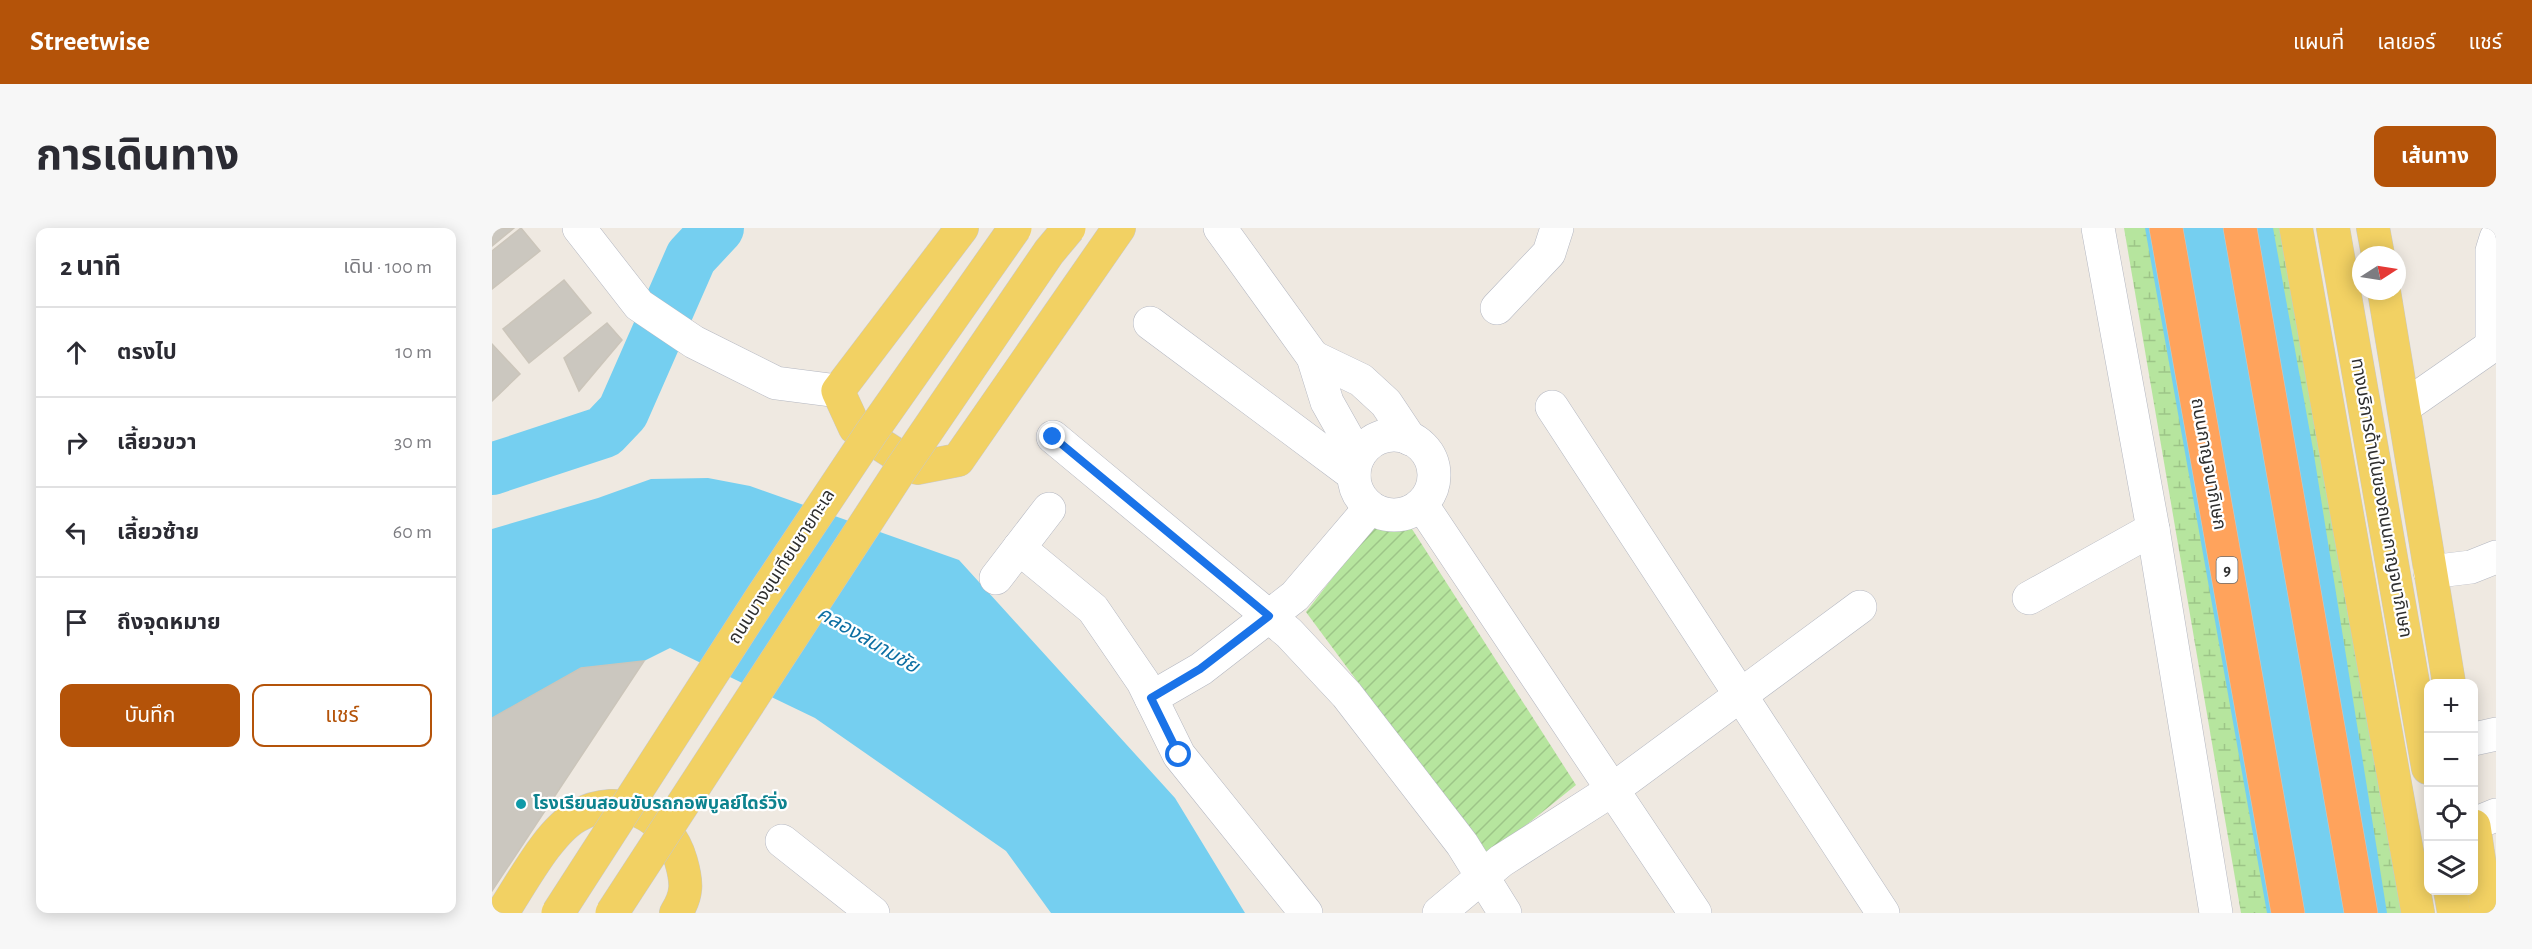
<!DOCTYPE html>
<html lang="th">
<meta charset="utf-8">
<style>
:root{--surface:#fff;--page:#f7f7f7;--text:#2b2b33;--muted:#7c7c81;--line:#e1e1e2;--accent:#b45309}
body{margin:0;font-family:"Alegreya Sans","Noto Sans Thai",sans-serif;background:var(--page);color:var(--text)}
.controls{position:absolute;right:18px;bottom:18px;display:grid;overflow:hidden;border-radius:12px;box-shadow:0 3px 15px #0003}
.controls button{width:54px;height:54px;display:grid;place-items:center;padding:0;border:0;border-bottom:2px solid var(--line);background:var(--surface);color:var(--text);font:30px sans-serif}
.compass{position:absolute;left:1860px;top:18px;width:54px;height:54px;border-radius:50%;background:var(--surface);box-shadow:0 3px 15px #0003;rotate:78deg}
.stop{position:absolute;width:18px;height:18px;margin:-14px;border:4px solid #1a73e8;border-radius:50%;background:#fff}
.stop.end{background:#1a73e8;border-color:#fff;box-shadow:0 2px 6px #0008}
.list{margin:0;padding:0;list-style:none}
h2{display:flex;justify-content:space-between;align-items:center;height:78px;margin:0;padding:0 24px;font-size:26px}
h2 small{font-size:20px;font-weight:400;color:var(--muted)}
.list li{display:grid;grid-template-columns:39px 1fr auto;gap:18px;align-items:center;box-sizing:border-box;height:90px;padding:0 24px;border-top:2px solid var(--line)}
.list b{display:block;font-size:22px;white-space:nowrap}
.list em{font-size:20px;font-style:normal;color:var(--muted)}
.actions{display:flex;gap:12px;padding:18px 24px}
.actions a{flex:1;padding:14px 0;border:2px solid var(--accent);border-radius:12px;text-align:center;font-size:21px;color:var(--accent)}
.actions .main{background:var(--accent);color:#fff}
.icon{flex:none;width:33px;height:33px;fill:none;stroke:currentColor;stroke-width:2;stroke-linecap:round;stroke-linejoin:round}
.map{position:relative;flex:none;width:2004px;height:685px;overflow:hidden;border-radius:12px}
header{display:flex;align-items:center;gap:36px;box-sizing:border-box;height:84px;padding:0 30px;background:var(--accent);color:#fff}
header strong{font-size:28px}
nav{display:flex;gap:33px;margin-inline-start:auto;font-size:21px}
.intro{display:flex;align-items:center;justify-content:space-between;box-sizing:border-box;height:144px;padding:0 36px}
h1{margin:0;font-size:42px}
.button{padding:15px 27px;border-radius:12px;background:var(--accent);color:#fff;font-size:21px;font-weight:700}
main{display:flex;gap:36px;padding:0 36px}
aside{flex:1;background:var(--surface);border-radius:12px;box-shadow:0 3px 15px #0003}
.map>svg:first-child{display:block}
.wetland{fill:url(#wetland-marsh)}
.garden{fill:url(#garden-furrows)}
.water{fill:#75cff0}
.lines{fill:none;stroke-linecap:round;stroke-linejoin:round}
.river{stroke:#75cff0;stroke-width:52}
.building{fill:#cbc7bf;stroke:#cbc5ba;stroke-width:1.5}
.minor-casing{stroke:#b4b7c1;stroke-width:34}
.major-casing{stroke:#c9c9c9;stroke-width:34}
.highway-casing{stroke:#c9c9c9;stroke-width:34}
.minor{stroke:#fff;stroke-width:33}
.major{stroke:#f2d163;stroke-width:33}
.highway{stroke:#ffa35c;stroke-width:33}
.major-bridge-casing{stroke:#c9c9c9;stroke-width:34;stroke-linecap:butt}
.major-bridge{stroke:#f2d163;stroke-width:33}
.route{stroke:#1a73e8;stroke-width:8}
.culture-dot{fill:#0f9aa8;stroke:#fff;stroke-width:2}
.labels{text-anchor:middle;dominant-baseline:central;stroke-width:4.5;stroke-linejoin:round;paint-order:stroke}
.shield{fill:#fff;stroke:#6d6d6d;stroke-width:1.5}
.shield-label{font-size:16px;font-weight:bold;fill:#2e2e2e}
.street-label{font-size:18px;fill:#2e2e2e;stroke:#fff}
.culture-label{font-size:18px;font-weight:bold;fill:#0d838f;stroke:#fff;text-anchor:start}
.water-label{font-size:20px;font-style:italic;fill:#0d6fa3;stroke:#fff}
</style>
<header>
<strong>Streetwise</strong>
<nav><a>แผนที่</a><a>เลเยอร์</a><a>แชร์</a></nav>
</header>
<div class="intro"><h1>การเดินทาง</h1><a class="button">เส้นทาง</a></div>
<main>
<aside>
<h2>2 นาที<small>เดิน · 100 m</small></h2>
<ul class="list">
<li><svg class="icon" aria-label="ahead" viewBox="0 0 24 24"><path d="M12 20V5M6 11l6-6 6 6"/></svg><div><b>ตรงไป</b></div><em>10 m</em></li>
<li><svg class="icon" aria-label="right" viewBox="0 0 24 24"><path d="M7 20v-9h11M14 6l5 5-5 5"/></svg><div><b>เลี้ยวขวา</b></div><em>30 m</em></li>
<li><svg class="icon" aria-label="left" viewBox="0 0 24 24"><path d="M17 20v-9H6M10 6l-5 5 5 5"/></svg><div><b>เลี้ยวซ้าย</b></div><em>60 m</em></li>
<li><svg class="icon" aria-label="arrive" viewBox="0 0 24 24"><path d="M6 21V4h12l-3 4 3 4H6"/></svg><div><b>ถึงจุดหมาย</b></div></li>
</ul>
<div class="actions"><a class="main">บันทึก</a><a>แชร์</a></div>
</aside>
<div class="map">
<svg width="2004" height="685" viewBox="0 0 2004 685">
<defs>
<pattern id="wetland-marsh" width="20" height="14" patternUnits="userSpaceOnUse" patternTransform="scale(1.5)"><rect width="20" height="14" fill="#b6e59e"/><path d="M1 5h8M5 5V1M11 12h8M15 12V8" fill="none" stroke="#9dc588"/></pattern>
<pattern id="garden-furrows" width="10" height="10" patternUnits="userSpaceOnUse" patternTransform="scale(1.5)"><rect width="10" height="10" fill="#b6e59e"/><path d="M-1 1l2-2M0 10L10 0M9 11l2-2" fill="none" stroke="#9dc588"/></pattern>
</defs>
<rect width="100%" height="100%" fill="#efe9e1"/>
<path class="wetland" d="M1632 0H1790L1914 685H1749Z"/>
<path class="garden" d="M880 299 920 301 1084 557 997 627 982 611 814 384Z"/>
<g class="water">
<path d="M1653 0H1781L1822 227 1895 685H1775Z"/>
<path d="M216 250 258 258 467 332 683 570 753 685H559L514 623 323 490 178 420 152 433 89 440 0 490V301L106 270 159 251Z"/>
</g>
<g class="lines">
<path class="river" d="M0 241 112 204 131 184 199 29 226 0"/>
</g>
<g class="building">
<path d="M0 0H22L0 18Z"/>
<path d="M29 0 48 23 0 61V23Z"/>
<path d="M72 52 99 85 37 135 11 101Z"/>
<path d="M115 95 130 112 87 163 72 130Z"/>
<path d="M0 116 28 146 0 173Z"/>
<path d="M152 433 0 663V490L89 440Z"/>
</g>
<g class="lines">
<defs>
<g id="minor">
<path d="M87 0 147 77 202 114 284 155 346 163"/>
<path d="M728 0 821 129 835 174 866 229"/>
<path d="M1606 0 1661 301 1724 685"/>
<path d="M1005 80 1057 25 1065 0"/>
<path d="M658 95 862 247"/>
<path d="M2000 117V23L2004 10"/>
<path d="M821 129 869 152 894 175 918 211"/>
<path d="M1060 179 1391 685"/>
<path d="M1912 179 2004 115"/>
<circle cx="902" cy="247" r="40"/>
<path d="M561 209 797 405 855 467 970 616 1013 685"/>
<path d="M930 277 1203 685"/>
<path d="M527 320 601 381 651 454 687 527 814 685"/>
<path d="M1938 344 1979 339 2004 329"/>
<path d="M504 350 557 281"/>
<path d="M1537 370 1661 301"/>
<path d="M659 470 709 441 803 368 878 280"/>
<path d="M1982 511 2004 506"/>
<path d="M1982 596 2004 587"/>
<path d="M290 613 381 685"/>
<path d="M947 685 1009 633 1120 562 1368 379"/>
</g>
<g id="major">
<path d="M470 0 346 163 363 200 425 240 466 232 627 0"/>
<path d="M1804 0 1926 685"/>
<path d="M1841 0 1936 540"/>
<path d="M1881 0 1886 27"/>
<path d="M1892 63 1957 455"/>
<path d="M1982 598 1995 685"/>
<path d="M1958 662 1962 685"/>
<path d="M10 685C29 657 56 604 85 588 129 563 176 587 189 633 195 654 196 666 184 685"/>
</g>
<g id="highway">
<path d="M1674 0 1796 685"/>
<path d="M1748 0 1869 685"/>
</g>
</defs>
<use href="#minor" class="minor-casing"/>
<use href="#major" class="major-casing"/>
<use href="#highway" class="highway-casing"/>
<use href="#minor" class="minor"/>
<use href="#major" class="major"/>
<use href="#highway" class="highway"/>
<defs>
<g id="major-bridge">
<path d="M66 685 269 370 379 205 523 0"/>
<path d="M120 685 409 241 557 24 577 0"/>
</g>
</defs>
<use href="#major-bridge" class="major-bridge-casing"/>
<use href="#major-bridge" class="major-bridge"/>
</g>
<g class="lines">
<path class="route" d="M561 209 777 388 708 441 659 470 687 527"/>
</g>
<circle class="culture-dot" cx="29" cy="576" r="6"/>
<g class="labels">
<rect class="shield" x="1724.5" y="329" width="21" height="26" rx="4.5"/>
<g class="shield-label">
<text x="1735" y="342">9</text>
</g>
<g class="street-label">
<text transform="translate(1716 236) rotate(80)">ถนนกาญจนาภิเษก</text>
<text transform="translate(1889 270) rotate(80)">ทางบริการด้านในของถนนกาญจนาภิเษก</text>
<text transform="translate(290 339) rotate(-57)">ถนนบางขุนเทียนชายทะเล</text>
</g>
<g class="culture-label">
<text x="41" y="576">โรงเรียนสอนขับรถกอพิบูลย์ไดร์วิ่ง</text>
</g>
<g class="water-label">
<text transform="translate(376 412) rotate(30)">คลองสนามชัย</text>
</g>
</g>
</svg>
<div class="controls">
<button>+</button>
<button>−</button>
<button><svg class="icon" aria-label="locate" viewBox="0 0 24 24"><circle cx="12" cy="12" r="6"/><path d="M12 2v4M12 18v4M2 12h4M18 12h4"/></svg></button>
<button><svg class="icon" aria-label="layers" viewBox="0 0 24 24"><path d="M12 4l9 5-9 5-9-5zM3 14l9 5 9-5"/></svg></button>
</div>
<svg class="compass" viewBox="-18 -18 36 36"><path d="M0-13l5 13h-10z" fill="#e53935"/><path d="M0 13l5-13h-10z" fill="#7c7c81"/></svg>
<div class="stop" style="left:687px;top:527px"></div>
<div class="stop end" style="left:561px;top:209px"></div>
</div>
</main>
